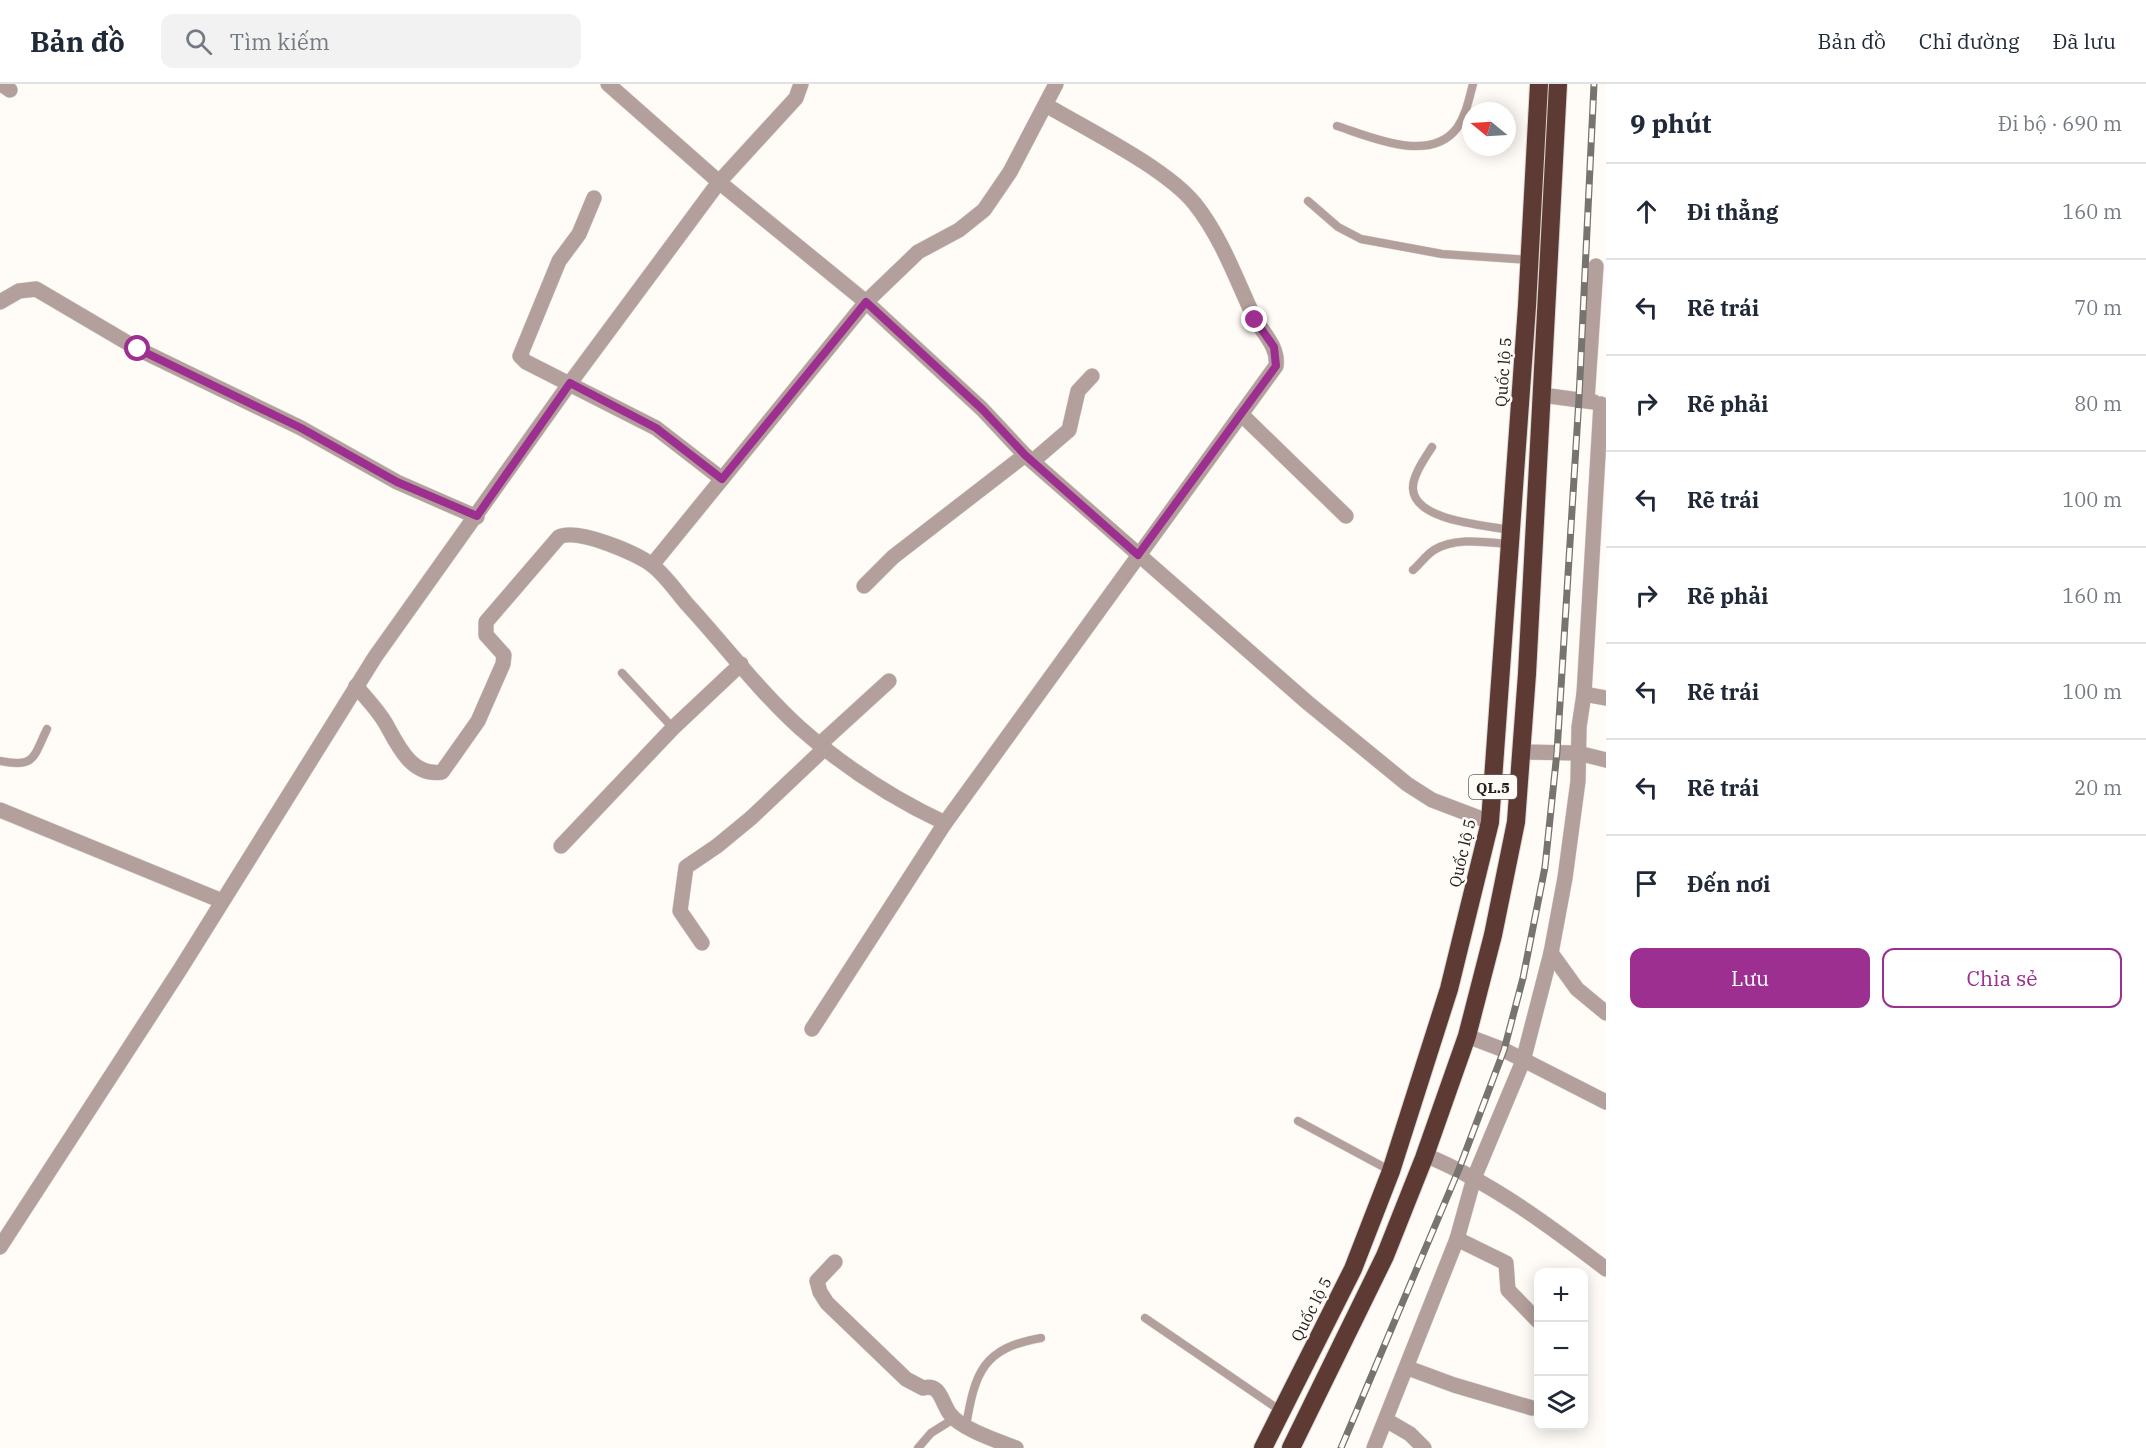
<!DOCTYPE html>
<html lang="vi">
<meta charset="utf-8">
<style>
:root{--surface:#fff;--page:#f2f2f3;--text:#1f2937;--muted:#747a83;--line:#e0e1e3;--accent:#9c2f90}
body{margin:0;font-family:"IBM Plex Serif",serif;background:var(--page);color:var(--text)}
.controls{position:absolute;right:18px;bottom:18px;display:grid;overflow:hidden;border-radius:12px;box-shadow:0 3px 15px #0003}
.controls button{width:54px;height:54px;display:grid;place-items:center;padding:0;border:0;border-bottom:2px solid var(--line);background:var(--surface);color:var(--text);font:30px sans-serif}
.compass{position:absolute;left:1462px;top:18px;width:54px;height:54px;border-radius:50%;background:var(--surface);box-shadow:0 3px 15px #0003;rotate:288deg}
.stop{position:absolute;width:18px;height:18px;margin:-14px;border:4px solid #9c2f90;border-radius:50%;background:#fff}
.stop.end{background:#9c2f90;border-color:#fff;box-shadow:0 2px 6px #0008}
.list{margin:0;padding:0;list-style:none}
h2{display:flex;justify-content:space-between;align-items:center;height:78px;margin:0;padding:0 24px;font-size:26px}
h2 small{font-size:20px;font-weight:400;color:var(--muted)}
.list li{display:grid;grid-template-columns:39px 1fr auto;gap:18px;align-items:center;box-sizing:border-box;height:96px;padding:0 24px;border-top:2px solid var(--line)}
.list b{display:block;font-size:22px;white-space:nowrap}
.list em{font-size:20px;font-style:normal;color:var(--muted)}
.actions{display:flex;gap:12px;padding:18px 24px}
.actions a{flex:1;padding:14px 0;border:2px solid var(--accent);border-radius:12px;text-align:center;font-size:21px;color:var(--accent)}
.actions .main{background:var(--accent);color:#fff}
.icon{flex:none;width:33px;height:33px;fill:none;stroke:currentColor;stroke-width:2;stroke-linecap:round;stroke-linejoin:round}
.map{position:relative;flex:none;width:1606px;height:1364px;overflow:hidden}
header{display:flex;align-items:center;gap:36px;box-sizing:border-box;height:84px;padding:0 30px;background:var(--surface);border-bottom:2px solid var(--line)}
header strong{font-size:28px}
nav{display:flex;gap:33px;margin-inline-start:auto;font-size:21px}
.search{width:420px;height:54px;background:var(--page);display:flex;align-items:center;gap:15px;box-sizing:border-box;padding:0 21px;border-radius:12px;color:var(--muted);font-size:22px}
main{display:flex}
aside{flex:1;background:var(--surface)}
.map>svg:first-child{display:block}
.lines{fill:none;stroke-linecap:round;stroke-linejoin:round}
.lane-casing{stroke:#dcd8d3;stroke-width:9}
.street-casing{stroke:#dcd8d3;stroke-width:16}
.highway-casing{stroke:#dcd8d3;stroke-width:20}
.lane{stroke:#b39f9b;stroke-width:8}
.street{stroke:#b39f9b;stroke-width:15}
.highway{stroke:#5d3a33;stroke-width:18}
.rail-casing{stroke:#77736e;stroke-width:7}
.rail{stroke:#fffbf6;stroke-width:4.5;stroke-dasharray:14;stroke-linecap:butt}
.route{stroke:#9c2f90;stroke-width:8}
.labels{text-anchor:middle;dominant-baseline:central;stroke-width:5;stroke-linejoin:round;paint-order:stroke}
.shield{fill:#fffbf6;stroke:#65625d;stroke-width:1.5}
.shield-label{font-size:15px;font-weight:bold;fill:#23201b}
.street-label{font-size:16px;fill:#23201b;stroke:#fffbf6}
</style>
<header>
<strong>Bản đồ</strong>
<div class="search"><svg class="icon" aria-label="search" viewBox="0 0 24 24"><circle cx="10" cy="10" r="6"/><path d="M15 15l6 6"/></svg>Tìm kiếm</div>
<nav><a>Bản đồ</a><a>Chỉ đường</a><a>Đã lưu</a></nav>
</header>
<main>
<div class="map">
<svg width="1606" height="1364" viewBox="0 0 1606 1364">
<rect width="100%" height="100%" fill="#fffbf6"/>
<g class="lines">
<defs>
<g id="lane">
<path d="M1337 42C1371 53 1430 80 1457 44 1466 31 1469 15 1473 0"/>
<path d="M1308 117 1338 143 1361 155 1442 170 1529 176"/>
<path d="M1432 363C1425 374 1412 392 1413 405 1415 437 1485 441 1510 446"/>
<path d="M1413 486C1420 480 1426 471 1434 466 1455 453 1485 458 1509 460"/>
<path d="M622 589 673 644"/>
<path d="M0 677C35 684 33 674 47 645"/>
<path d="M1298 1037 1391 1087"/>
<path d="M1145 1234 1281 1327"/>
<path d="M966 1342C975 1288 983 1264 1041 1254"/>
<path d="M918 1364 931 1349 955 1334"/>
</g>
<g id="street">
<path d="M1 0 10 6"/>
<path d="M608 0 719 98 866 218 982 325 1025 371 1308 619 1407 700 1432 716 1490 738"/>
<path d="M594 114 579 150 559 177 520 272 526 278 656 344 722 395"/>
<path d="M0 218 19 207 36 205 138 265 301 344 397 398 477 433"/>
<path d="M1542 311 1594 318"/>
<path d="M1587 316 1596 182"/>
<path d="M1241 330 1346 432"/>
<path d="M1033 377 1069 346 1078 307 1092 292"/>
<path d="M652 481 866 218 918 168 959 146 984 126 1010 88 1056 0"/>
<path d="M864 502 893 473 1025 371"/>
<path d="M356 602C366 614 378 626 386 640 398 662 412 693 442 688L478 637 503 580 504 571 486 551V538L559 453C578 444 636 469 652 481 665 491 676 507 686 519 724 560 758 606 800 644 844 683 892 714 945 739"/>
<path d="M1584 610 1606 614"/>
<path d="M820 660 889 597"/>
<path d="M1521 668 1578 669 1606 676"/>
<path d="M0 726 222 817"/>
<path d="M561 762 673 644 741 580"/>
<path d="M702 859 680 827 686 783 717 762 751 734 825 664"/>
<path d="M1551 869 1577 905 1606 929"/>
<path d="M812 945 945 739 1276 282C1279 261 1260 247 1252 229 1235 192 1221 153 1195 120 1166 84 1088 46 1046 21"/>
<path d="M1467 952 1504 966 1606 1018"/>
<path d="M1425 1071C1491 1098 1550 1142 1606 1185"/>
<path d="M1457 1155 1506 1179 1508 1206 1538 1237"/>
<path d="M0 1163 181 884 375 573 570 299 719 98 796 14 801 0"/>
<path d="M835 1178 817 1197 820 1208 827 1219 906 1295 923 1304C941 1299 941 1318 950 1330 961 1345 998 1357 1016 1364"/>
<path d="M1408 1284 1454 1301 1532 1324"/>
<path d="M1386 1336 1410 1350 1424 1364"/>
<path d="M1374 1364 1457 1155 1474 1094 1523 977 1551 869 1565 794 1578 697 1579 643 1584 610 1601 320"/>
</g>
<g id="highway">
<path d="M1263 1364 1353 1185 1391 1087 1449 905 1490 738 1527 222 1539 0"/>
<path d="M1291 1364 1385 1172 1424 1074 1467 952 1493 851 1516 738 1527 590 1558 0"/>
</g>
</defs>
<use href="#lane" class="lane-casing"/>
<use href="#street" class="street-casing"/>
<use href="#highway" class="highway-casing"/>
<use href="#lane" class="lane"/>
<use href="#street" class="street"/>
<use href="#highway" class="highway"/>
<defs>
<path id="rail" d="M1341 1364 1459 1085 1504 966 1523 894 1545 783 1557 668 1579 314 1594 0"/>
</defs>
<use href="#rail" class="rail-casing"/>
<use href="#rail" class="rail"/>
</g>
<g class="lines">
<path class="route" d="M138 265 301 344 397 398 477 432 570 299 656 344 722 395 866 218 982 325 1025 371 1138 471 1276 282 1274 263 1255 236"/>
</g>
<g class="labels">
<rect class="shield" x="1469" y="691" width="48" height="24" rx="4.5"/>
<g class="shield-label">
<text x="1493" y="703">QL.5</text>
</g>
<g class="street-label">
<text transform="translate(1503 288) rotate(-86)">Quốc lộ 5</text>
<text transform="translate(1462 769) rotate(-77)">Quốc lộ 5</text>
<text transform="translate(1311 1225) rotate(-63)">Quốc lộ 5</text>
</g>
</g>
</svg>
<div class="controls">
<button>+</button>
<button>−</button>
<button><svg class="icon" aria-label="layers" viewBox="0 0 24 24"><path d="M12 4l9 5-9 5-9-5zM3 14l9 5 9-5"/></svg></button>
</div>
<svg class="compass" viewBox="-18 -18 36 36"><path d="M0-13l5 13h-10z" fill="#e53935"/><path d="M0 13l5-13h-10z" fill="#747a83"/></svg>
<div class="stop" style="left:138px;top:265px"></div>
<div class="stop end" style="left:1255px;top:236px"></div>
</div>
<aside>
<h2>9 phút<small>Đi bộ · 690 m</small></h2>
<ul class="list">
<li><svg class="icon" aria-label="ahead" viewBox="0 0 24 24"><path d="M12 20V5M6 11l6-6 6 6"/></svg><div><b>Đi thẳng</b></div><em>160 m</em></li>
<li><svg class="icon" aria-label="left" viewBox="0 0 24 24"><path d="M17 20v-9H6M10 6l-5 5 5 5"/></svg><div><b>Rẽ trái</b></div><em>70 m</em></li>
<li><svg class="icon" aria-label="right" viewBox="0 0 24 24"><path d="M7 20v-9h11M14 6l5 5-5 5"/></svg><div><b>Rẽ phải</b></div><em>80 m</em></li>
<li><svg class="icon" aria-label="left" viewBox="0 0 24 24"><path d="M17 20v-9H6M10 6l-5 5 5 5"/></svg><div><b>Rẽ trái</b></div><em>100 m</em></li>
<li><svg class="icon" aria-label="right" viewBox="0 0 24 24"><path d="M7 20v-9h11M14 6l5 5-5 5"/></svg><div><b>Rẽ phải</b></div><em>160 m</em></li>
<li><svg class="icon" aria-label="left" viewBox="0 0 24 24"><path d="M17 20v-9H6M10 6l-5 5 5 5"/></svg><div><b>Rẽ trái</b></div><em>100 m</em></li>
<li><svg class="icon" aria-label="left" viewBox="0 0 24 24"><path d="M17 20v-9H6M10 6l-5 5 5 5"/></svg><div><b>Rẽ trái</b></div><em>20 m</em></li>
<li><svg class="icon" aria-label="arrive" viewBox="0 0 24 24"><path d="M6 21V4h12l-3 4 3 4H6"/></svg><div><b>Đến nơi</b></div></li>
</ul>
<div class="actions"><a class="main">Lưu</a><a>Chia sẻ</a></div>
</aside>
</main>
